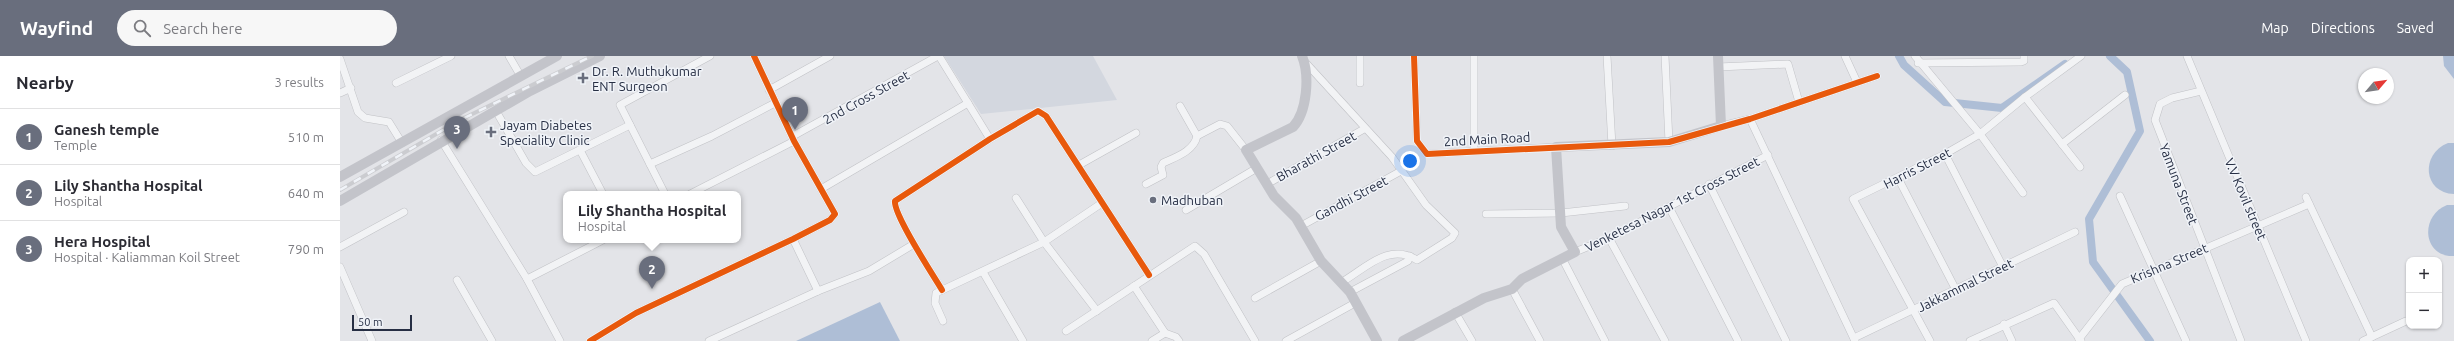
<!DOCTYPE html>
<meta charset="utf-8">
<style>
:root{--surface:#fff;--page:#f7f7f7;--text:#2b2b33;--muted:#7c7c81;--line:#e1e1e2;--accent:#696e7d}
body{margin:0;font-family:Ubuntu,sans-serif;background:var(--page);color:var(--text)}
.controls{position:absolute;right:12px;bottom:12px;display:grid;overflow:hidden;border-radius:8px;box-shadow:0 1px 3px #0004}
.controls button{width:36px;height:36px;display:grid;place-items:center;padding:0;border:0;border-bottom:1px solid var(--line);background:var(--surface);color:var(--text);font:20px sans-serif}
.compass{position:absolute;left:2018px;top:12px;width:36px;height:36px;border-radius:50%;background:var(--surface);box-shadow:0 1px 3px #0004;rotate:61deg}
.scale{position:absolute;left:12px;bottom:10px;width:60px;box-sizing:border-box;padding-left:4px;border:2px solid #272f44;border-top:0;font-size:11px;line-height:14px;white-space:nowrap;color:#272f44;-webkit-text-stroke:3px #f0f3f8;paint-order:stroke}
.you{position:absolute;left:1070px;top:105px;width:14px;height:14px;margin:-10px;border:3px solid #fff;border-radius:50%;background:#1a73e8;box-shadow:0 0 0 6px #1a73e833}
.badge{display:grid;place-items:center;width:26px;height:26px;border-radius:50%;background:var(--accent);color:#fff;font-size:13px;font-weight:700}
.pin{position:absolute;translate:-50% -33px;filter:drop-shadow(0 1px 2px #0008)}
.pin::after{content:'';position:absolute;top:21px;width:14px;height:12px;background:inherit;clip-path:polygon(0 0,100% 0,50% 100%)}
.popup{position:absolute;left:223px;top:135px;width:178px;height:52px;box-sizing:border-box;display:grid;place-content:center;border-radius:8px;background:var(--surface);filter:drop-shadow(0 1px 3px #0005);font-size:13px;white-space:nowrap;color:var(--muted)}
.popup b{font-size:15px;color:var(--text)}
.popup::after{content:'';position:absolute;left:50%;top:100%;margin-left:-8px;border:8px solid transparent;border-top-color:var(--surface)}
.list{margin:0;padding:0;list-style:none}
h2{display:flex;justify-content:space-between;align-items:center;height:52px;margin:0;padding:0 16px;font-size:17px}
h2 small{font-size:13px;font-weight:400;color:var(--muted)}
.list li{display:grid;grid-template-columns:26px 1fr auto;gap:12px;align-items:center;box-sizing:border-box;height:56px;padding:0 16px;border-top:1px solid var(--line)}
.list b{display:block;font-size:15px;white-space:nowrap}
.list p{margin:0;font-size:13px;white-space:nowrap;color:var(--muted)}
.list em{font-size:13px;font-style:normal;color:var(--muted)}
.icon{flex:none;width:22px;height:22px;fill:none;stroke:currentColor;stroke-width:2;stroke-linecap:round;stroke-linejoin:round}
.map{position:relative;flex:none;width:2114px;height:285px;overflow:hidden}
header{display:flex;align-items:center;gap:24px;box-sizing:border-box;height:56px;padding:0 20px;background:var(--accent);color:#fff}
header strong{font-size:19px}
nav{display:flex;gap:22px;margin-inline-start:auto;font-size:14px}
.search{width:280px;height:36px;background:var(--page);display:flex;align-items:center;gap:10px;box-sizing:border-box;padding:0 14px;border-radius:22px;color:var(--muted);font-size:15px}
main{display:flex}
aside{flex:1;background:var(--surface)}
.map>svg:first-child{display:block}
.built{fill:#d3d7df}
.water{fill:#aebed6}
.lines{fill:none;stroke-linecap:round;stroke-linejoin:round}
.canal{stroke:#aebed6;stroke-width:8}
.street-casing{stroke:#c1c2c6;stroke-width:8}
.street{stroke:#f2f3f5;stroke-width:7}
.secondary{stroke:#c3c4ca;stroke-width:10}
.rail-casing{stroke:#cbccd0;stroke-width:4}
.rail{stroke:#f0f3f8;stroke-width:2.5;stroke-dasharray:8;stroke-linecap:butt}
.cycleway-casing{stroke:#f0f3f8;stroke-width:8}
.cycleway{stroke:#e8590c;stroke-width:6}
.poi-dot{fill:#696e7d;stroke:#f0f3f8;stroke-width:1.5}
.labels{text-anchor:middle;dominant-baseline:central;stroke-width:3;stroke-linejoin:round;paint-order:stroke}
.poi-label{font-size:13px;fill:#272f44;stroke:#f0f3f8;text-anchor:start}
.street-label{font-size:13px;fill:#272f44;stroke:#f0f3f8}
</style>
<header>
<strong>Wayfind</strong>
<div class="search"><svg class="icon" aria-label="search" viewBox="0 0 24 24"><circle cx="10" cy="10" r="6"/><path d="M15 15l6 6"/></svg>Search here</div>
<nav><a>Map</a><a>Directions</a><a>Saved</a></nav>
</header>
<main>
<aside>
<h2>Nearby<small>3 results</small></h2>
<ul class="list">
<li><span class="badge">1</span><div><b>Ganesh temple</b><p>Temple</p></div><em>510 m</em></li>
<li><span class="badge">2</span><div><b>Lily Shantha Hospital</b><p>Hospital</p></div><em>640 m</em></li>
<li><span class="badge">3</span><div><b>Hera Hospital</b><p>Hospital · Kaliamman Koil Street</p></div><em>790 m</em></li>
</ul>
</aside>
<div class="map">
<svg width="2114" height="285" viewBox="0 0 2114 285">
<rect width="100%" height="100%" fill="#e3e4e8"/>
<path class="built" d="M604 0H753L777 44 641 58Z"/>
<g class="water">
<path d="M2103 0H2114V23L2104 10Z"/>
<path d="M2108 87H2114V138C2083 137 2080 98 2108 87Z"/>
<path d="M2107 149H2114V200C2083 202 2079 160 2107 149Z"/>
<path d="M540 246 560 285H456Z"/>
</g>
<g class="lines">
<g class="canal">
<path d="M1559 0 1564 9 1605 46 1662 52 1725 8"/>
<path d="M1770 0 1787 16 1800 75 1749 163 1753 206 1810 285"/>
</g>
<defs>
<g id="street">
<path d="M169 0 180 19"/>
<path d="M599 0 650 83"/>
<path d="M1074 0 1077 85 1087 98 1216 91"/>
<path d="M1134 0V94"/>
<path d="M1267 0 1272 90"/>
<path d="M1325 0 1329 86"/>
<path d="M1505 0 1517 26"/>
<path d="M1575 0 1640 78 1685 41 1741 0"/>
<path d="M1847 0 1966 285"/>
<path d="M0 3 18 56 25 62 49 66 62 87"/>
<path d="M965 6 1052 101 1086 149 1115 177 1112 182 1077 204C1049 186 1026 212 1002 226"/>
<path d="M1578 7 1681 6 1684 5V0"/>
<path d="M1378 11 1448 8 1459 46"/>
<path d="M56 27 111 0"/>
<path d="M1020 27V0"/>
<path d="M429 34 490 0"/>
<path d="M1861 35 1832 42 1820 48 1815 64 1901 285"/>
<path d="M0 37 11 32"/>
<path d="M1685 41 1740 111"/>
<path d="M840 50 857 80"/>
<path d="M156 55 186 107 195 116 290 69"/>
<path d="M1410 63 1515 285"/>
<path d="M1381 70 1410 63 1537 20"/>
<path d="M453 80 598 0"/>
<path d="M101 84 187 223 220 285"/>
<path d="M1722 88 1785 39"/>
<path d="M240 94 263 138"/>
<path d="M1605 98 1663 211"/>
<path d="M310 108 372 80 435 47"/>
<path d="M739 109 796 77"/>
<path d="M1558 122 1616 234"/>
<path d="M806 128 823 119 821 111 823 107C836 101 854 95 857 80L880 68 887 70 906 94"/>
<path d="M927 128 1024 73"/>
<path d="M1369 128 1446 285"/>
<path d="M481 133 628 47"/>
<path d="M325 138 280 49 370 0"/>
<path d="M350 138 454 85"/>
<path d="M1780 140 1846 285"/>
<path d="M1966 141 2032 281"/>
<path d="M676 142 704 186 757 255"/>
<path d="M1329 151 1398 285"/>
<path d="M846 154 917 112"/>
<path d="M1146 158 1221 157 1285 150"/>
<path d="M961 170 1061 115"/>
<path d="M1269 182 1325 285"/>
<path d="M453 183 478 235"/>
<path d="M0 191 64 156"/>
<path d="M1235 196 1269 182 1428 99"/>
<path d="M1222 202 1265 285"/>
<path d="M0 211 32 285"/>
<path d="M643 216 683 285"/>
<path d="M187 223 263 184"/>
<path d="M117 224 152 285"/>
<path d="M794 230 825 277 836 281 839 285"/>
<path d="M1172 233 1200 285"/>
<path d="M602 234C593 219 553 158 555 145L650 83 698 55 706 60 809 219"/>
<path d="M1010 236 1068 205 1070 200"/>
<path d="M915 242 981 205"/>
<path d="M1115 256 1132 285"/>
<path d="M603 265 595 247 596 237 704 186 762 147"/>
<path d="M1664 268 1672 285"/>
<path d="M726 275 855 190 864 198 915 285"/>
<path d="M1514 282 1735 176"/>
<path d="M1739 283 1782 228 1969 148"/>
<path d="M250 285 296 257 453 183 490 164 495 158 454 85 414 0"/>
<path d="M369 285 478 235 529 215 574 188"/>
<path d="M812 285 825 277"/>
<path d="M946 285 1015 247"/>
<path d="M1590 285 1513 143 1605 98 1640 78 1683 137"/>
<path d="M1630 285 1714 247 1741 285"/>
<path d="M2023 285 2066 265"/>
</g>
</defs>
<use href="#street" class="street-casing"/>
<use href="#street" class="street"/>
<g class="secondary">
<path d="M962 0C970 20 967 56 953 71L906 94 934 140 956 162 981 205 1010 236 1037 285"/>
<path d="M0 121 217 0"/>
<path d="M0 145 190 35 260 0"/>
<path d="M1063 285 1144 242 1172 233 1182 223 1235 196 1221 171 1216 91 1329 86 1381 70 1378 0"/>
</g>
<defs>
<path id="rail" d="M0 134 122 63 252 0"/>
</defs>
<use href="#rail" class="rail-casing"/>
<use href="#rail" class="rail"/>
<defs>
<g id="cycleway">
<path d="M1074 0 1077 85 1087 98 1329 86 1410 63 1537 20"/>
<path d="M602 234C593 219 553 158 555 145L650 83 698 55 706 60 809 219"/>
<path d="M250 285 296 257 453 183 490 164 495 158 454 85 414 0"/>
</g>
</defs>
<use href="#cycleway" class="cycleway-casing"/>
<use href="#cycleway" class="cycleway"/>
</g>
<g class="poi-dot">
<path d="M241 16h4v4h4v4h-4v4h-4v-4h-4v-4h4z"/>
<path d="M149 70h4v4h4v4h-4v4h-4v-4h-4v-4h4z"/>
<circle cx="813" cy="144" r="4"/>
</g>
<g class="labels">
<g class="poi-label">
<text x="252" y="15">Dr. R. Muthukumar<tspan x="252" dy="15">ENT Surgeon</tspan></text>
<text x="160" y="69">Jayam Diabetes<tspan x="160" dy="15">Speciality Clinic</tspan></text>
<text x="821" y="144">Madhuban</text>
</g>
<g class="street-label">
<text transform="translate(526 41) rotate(-29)">2nd Cross Street</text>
<text transform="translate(1147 83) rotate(-3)">2nd Main Road</text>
<text transform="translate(976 100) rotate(-29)">Bharathi Street</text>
<text transform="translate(1577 112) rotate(-27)">Harris Street</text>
<text transform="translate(1839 128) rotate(69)">Yamuna Street</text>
<text transform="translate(1011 142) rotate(-28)">Gandhi Street</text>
<text transform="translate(1906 143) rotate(67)">V.V Kovil street</text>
<text transform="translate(1332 148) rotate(-27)">Venketesa Nagar 1st Cross Street</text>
<text transform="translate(1829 207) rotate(-23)">Krishna Street</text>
<text transform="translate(1625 229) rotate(-26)">Jakkammal Street</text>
</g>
</g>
</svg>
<div class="controls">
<button>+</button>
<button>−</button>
</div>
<svg class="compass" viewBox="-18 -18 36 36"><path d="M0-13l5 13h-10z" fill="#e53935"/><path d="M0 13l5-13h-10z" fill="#7c7c81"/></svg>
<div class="scale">50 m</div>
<div class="you"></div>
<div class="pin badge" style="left:455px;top:74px">1</div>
<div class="pin badge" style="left:312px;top:233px">2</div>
<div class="popup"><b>Lily Shantha Hospital</b>Hospital</div>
<div class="pin badge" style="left:117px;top:93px">3</div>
</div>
</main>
